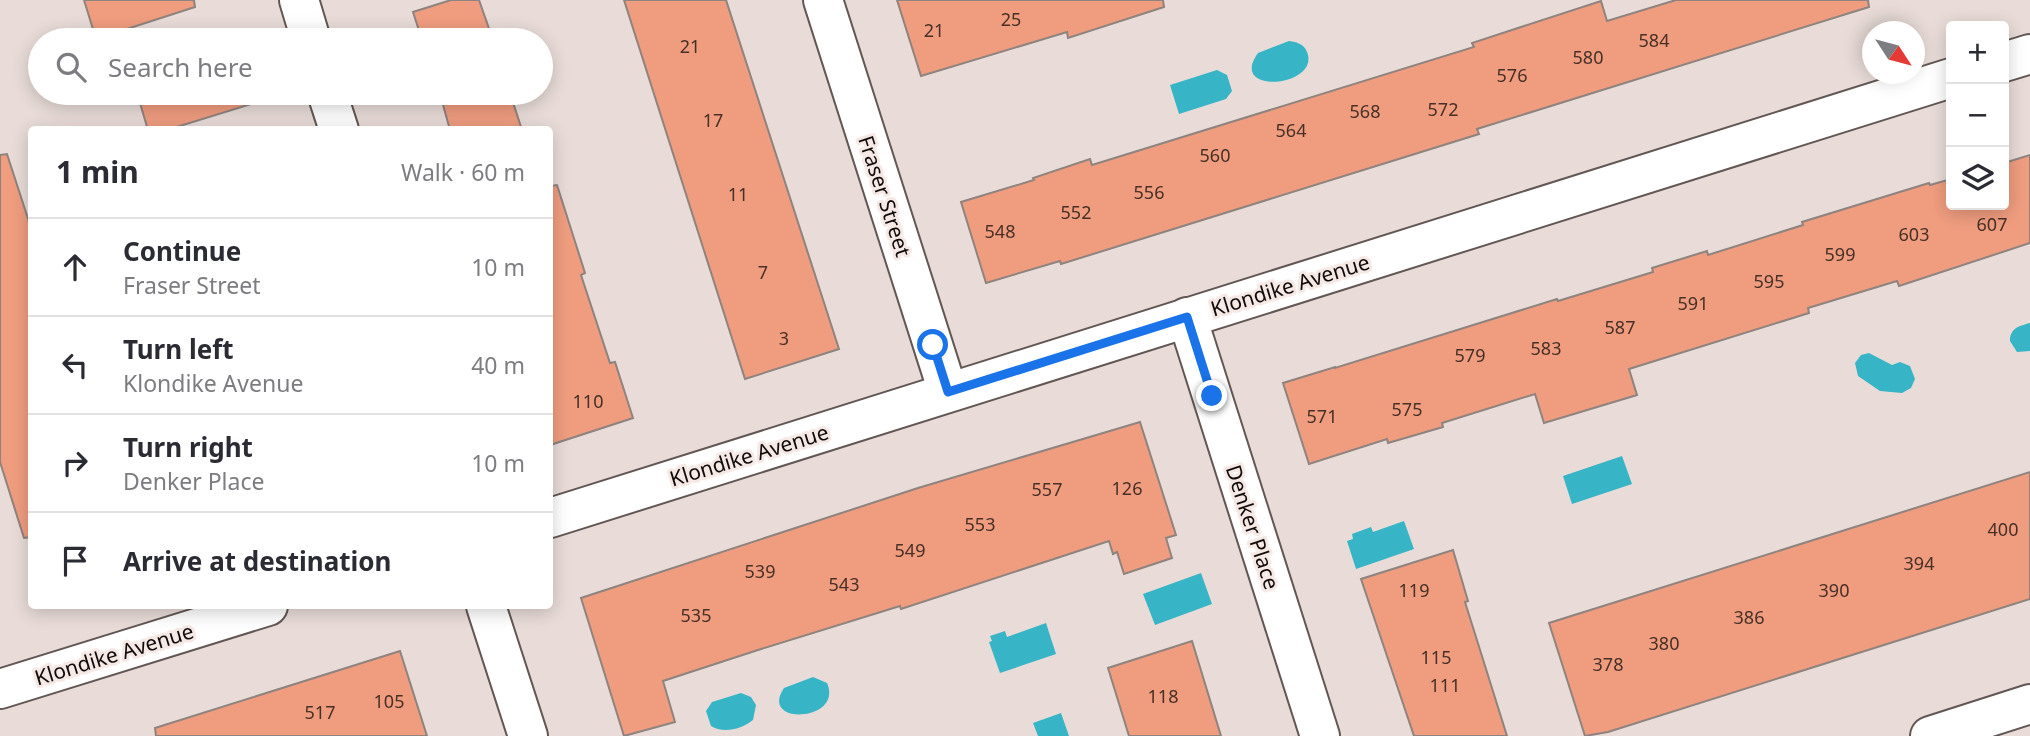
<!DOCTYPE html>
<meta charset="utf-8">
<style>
:root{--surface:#fff;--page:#f2f2f3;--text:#2b2b33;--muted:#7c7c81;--line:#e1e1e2}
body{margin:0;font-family:"Noto Sans",sans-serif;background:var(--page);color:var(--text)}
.controls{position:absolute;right:21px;top:21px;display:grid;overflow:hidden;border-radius:7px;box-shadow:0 4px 18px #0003}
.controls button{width:63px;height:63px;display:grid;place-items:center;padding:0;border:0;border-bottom:2px solid var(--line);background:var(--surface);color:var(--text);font:35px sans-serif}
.compass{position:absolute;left:1862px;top:21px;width:63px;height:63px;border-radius:50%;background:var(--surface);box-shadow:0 4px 18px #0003;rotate:126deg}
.stop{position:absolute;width:21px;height:21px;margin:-16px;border:5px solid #1a73e8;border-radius:50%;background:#fff}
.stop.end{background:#1a73e8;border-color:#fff;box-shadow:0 2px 7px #0008}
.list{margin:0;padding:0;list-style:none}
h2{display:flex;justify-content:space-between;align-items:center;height:91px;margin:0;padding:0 28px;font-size:30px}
h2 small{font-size:23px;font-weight:400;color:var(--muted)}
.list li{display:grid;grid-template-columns:46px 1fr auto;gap:21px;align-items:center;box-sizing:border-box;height:98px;padding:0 28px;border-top:2px solid var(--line)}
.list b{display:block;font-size:26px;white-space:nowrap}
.list p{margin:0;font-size:23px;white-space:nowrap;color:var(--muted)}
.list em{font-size:23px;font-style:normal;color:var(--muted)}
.icon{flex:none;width:38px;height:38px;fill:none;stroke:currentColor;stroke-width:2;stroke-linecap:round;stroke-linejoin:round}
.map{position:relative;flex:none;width:2030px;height:736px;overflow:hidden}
.search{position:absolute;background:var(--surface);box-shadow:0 4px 18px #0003;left:28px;top:28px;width:525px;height:77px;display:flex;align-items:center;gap:18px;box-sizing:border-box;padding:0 24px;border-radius:38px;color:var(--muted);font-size:26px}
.panel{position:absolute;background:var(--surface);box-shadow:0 4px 18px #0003;left:28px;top:126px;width:525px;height:483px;border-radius:7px}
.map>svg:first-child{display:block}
.water{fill:#37b4c6}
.building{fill:#f09d7f;stroke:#8f837f;stroke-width:2}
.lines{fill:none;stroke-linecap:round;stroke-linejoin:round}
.minor-casing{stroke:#625754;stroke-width:42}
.minor{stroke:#fff;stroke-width:38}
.route{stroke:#1a73e8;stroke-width:9}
.labels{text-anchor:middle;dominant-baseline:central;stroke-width:6;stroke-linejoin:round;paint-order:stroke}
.number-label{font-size:18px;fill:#473027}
.street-label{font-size:21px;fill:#0f0b0a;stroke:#f6e9e5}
</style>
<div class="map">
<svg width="2030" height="736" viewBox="0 0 2030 736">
<rect width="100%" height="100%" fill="#e9dcd8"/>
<g class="water">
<path d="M1289 41C1297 42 1304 44 1307 52 1321 87 1227 96 1258 53Z"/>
<path d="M1217 70 1227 75 1232 91 1226 99 1179 114 1170 85Z"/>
<path d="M2030 323V351L2017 352 2010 341C2010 328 2019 326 2030 323Z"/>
<path d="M1869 353 1892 365 1900 362 1910 366 1915 379 1911 388 1902 393 1880 391 1858 376 1855 363 1861 355Z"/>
<path d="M1622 456 1632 484 1572 504 1563 476Z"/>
<path d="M1404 521 1414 549 1356 569 1347 541 1353 539 1352 534 1371 527 1373 532Z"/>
<path d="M1201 573 1212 604 1155 625 1143 594Z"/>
<path d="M1046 623 1056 654 1000 673 989 642 992 641 990 636 1005 631 1007 637Z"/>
<path d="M813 677 827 683C844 722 758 726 784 688Z"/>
<path d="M741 693 751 697 756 705 753 720C742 729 723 734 711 726L706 711 712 702Z"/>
<path d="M1061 713 1069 736H1038L1033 723Z"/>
</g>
<g class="building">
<path d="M84 0H194L195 7 96 39Z"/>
<path d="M451 0H479L493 40H422L413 12Z"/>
<path d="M624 0H726L839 349 745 379Z"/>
<path d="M897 0H1163L1164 7 1068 38 1067 32 921 76Z"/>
<path d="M1676 0H1868L1869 7 1477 129 1479 134 1061 264 1060 261 986 283 961 202 1034 180 1033 178 1090 159 1092 165 1474 47 1472 43 1601 1 1607 21Z"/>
<path d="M137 93H259L261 101 167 130H148Z"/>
<path d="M443 93H510L522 130H450L440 94Z"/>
<path d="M7 154 32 231V537L24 538 0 462V155Z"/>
<path d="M2030 155V243L1899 286 1897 281 1808 308 1809 313 1629 369 1637 395 1544 423 1535 394 1442 423 1443 427 1388 443 1387 439 1309 464 1283 383 1335 367V368L1557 299 1558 301 1653 272 1652 268 1707 251 1708 255 1803 225 1802 222 1929 183 1930 185 1951 179V205H2004V163Z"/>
<path d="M557 185 585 273 581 275 610 363 615 362 633 418 550 445V186Z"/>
<path d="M1140 422 1176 535 1166 538 1172 558 1124 574 1117 552 1113 554 1109 541 901 609 900 606 758 650 663 681 675 722 624 736 581 598 918 488Z"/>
<path d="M2030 472V599L1608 732 1585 736 1549 623Z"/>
<path d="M1453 550 1468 601 1465 602 1507 736H1414L1361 579Z"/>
<path d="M1192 641 1221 736H1129L1108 668Z"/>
<path d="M400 651 427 736H156L155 728Z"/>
</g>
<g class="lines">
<defs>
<g id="minor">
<path d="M299 0 311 40"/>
<path d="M823 0 948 392"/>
<path d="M2004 62 2030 54"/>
<path d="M327 93 339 130"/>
<path d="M1187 317 1320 736"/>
<path d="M550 518 1951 78"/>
<path d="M486 606 528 736"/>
<path d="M0 689 268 606"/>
<path d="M1930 736 2030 704"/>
</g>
</defs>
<use href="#minor" class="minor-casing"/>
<use href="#minor" class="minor"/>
</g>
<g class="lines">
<path class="route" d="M933 345 948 392 1187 317 1212 396"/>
</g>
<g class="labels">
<g class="number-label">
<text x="1011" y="19">25</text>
<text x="934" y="30">21</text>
<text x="1654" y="40">584</text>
<text x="690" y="46">21</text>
<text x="1588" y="57">580</text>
<text x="1512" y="75">576</text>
<text x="1443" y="109">572</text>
<text x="1365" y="111">568</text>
<text x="713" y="120">17</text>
<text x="1291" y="130">564</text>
<text x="1215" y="155">560</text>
<text x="1149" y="192">556</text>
<text x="738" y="194">11</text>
<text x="1076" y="212">552</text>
<text x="1992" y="224">607</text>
<text x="1000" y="231">548</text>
<text x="1914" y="234">603</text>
<text x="1840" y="254">599</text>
<text x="763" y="272">7</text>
<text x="1769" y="281">595</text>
<text x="1693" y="303">591</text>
<text x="1620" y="327">587</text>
<text x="784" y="338">3</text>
<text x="1546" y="348">583</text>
<text x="1470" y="355">579</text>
<text x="588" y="401">110</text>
<text x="1407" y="409">575</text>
<text x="1322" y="416">571</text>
<text x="1127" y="488">126</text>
<text x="1047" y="489">557</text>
<text x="980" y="524">553</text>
<text x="2003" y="529">400</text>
<text x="910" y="550">549</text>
<text x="1919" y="563">394</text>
<text x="760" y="571">539</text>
<text x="844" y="584">543</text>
<text x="1414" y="590">119</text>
<text x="1834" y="590">390</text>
<text x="696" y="615">535</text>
<text x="1749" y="617">386</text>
<text x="1664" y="643">380</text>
<text x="1436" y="657">115</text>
<text x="1608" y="664">378</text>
<text x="1445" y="685">111</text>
<text x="1163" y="696">118</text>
<text x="389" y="701">105</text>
<text x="320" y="712">517</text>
</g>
<g class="street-label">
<text transform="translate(885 196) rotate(72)">Fraser Street</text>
<text transform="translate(1290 285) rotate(-17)">Klondike Avenue</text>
<text transform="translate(749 455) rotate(-17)">Klondike Avenue</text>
<text transform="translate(1253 527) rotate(72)">Denker Place</text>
<text transform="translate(114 654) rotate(-17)">Klondike Avenue</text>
</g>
</g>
</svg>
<div class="controls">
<button>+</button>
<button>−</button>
<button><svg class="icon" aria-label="layers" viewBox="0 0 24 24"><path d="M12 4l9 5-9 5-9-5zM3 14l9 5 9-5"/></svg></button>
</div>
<svg class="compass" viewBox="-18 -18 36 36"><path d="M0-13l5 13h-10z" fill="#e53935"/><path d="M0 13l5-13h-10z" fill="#7c7c81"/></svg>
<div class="stop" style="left:933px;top:345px"></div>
<div class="stop end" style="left:1212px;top:396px"></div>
<div class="search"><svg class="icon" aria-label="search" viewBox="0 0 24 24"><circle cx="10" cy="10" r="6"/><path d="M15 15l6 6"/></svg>Search here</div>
<section class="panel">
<h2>1 min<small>Walk · 60 m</small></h2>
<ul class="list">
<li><svg class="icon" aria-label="ahead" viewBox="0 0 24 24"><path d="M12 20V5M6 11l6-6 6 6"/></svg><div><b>Continue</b><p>Fraser Street</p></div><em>10 m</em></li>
<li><svg class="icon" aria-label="left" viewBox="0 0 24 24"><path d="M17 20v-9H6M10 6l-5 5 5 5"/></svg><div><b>Turn left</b><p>Klondike Avenue</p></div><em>40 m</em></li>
<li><svg class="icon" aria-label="right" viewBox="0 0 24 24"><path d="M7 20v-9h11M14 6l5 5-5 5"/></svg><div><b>Turn right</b><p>Denker Place</p></div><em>10 m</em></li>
<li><svg class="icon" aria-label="arrive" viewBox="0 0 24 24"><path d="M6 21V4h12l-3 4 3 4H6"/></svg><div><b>Arrive at destination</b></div></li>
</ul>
</section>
</div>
